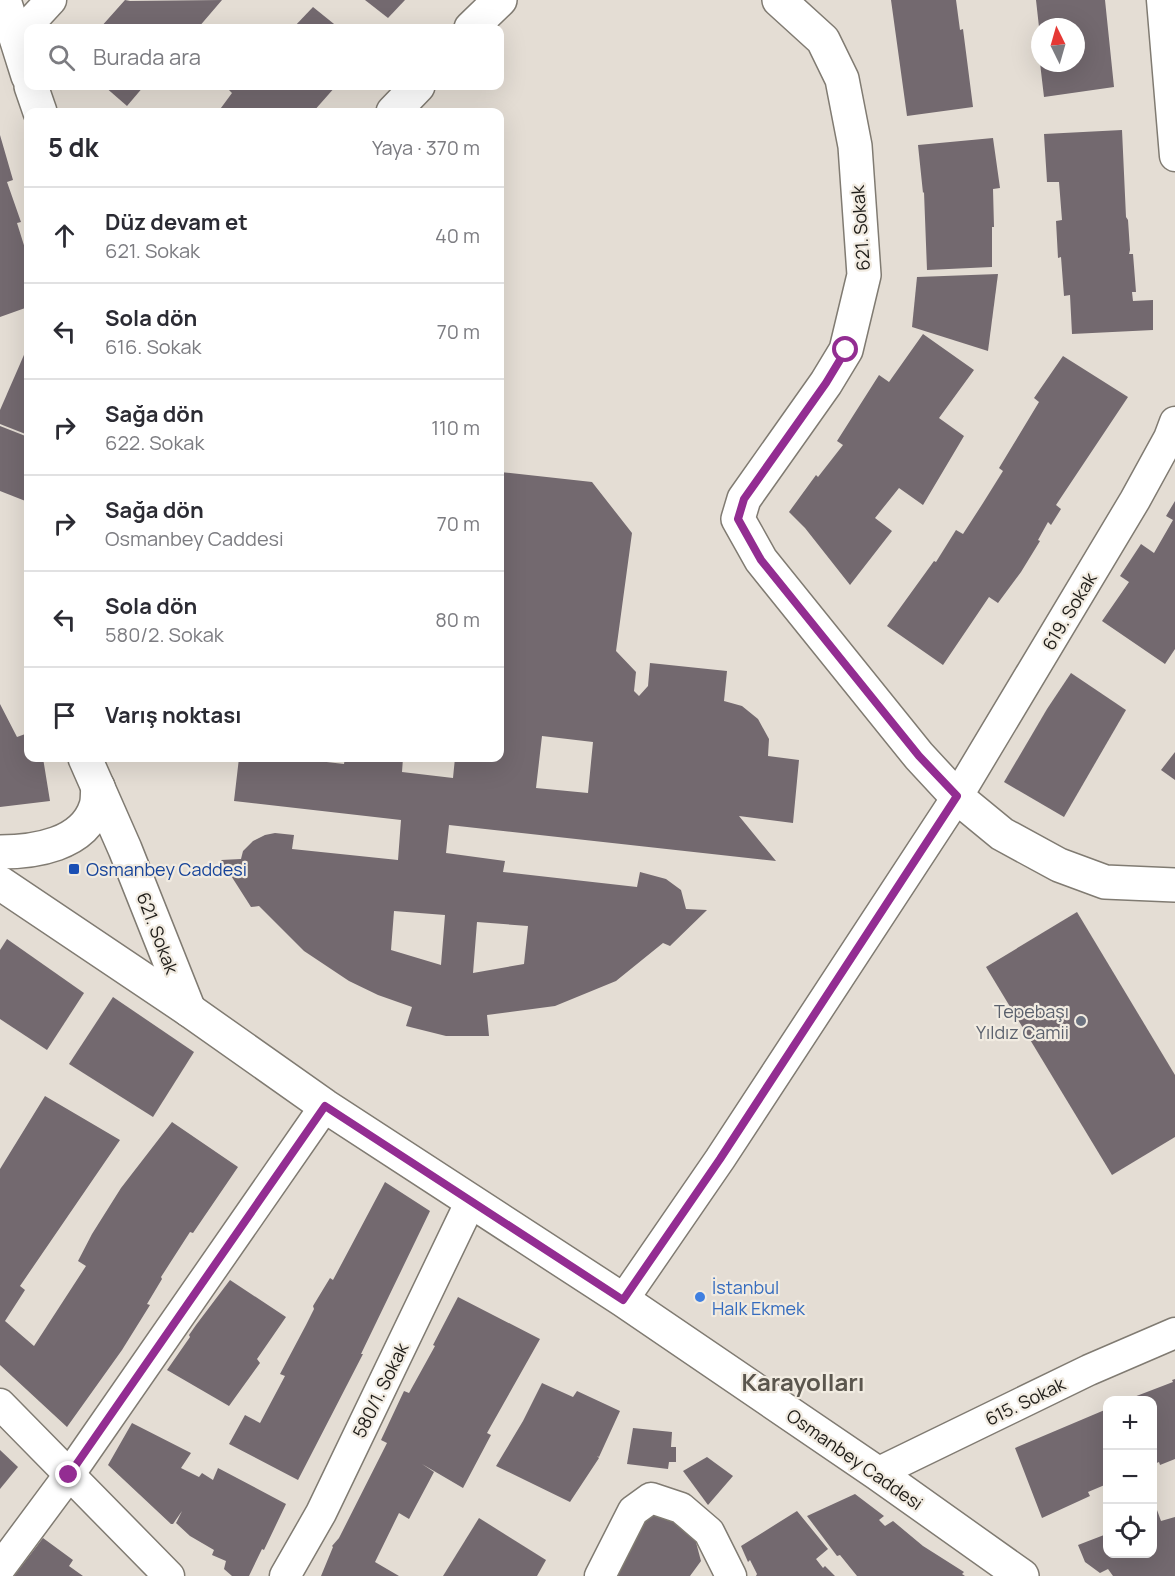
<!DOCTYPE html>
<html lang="tr">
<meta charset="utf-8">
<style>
:root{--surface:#fff;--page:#f2f2f3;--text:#2b2b33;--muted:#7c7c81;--line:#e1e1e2}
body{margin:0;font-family:Manrope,sans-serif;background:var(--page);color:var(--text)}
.controls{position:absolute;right:18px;bottom:18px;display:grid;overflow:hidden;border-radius:12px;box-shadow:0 6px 24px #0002}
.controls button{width:54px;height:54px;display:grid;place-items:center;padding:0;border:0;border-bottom:2px solid var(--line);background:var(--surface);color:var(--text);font:30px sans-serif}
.compass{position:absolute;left:1031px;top:18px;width:54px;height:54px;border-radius:50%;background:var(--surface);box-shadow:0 6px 24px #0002;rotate:355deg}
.stop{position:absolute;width:18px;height:18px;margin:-14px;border:4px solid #932d92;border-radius:50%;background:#fff}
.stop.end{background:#932d92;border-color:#fff;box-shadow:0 2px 6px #0008}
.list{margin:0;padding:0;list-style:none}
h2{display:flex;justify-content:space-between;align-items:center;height:78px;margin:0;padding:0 24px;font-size:26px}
h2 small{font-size:20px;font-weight:400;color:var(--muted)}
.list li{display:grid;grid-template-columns:39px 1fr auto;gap:18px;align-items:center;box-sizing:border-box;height:96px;padding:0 24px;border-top:2px solid var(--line)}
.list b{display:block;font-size:22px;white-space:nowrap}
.list p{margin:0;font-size:20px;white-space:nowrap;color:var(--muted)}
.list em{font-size:20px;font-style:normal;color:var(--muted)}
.icon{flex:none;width:33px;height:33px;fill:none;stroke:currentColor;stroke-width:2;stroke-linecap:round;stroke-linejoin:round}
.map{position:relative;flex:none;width:1175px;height:1576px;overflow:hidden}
.search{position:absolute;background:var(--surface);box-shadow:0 6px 24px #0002;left:24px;top:24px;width:480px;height:66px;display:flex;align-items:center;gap:15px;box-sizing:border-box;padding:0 21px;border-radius:12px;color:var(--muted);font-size:22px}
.panel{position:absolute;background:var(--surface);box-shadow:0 6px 24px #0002;left:24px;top:108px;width:480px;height:654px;border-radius:12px}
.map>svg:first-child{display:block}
.building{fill:#73696f;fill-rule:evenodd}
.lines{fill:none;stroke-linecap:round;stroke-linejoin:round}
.street-casing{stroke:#807b72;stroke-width:33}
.secondary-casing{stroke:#807b72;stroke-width:36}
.street{stroke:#fff;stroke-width:30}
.secondary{stroke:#fff;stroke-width:33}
.route{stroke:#932d92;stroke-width:8}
.transit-dot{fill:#1a4fb4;stroke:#f1ebe1;stroke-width:2}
.worship-dot{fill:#6b7280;stroke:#f1ebe1;stroke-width:2}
.shop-dot{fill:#3f7fe0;stroke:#f1ebe1;stroke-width:2}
.labels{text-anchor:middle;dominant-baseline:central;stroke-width:4.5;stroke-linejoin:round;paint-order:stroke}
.street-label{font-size:18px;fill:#1e1c18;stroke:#f1ebe1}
.transit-label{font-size:18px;fill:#164399;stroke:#f1ebe1;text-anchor:start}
.worship-label{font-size:18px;fill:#5b616d;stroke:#f1ebe1;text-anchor:end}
.shop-label{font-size:18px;fill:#366cbe;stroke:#f1ebe1;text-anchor:start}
.district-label{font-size:24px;font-weight:bold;fill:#5b564e;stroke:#f1ebe1}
</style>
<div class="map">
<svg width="1175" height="1576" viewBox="0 0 1175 1576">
<rect width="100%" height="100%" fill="#e4ddd4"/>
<g class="building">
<path d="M125 0 130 1 222 0 198 28H100Z"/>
<path d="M365 0H405L388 18Z"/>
<path d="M891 0H956L960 30 963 29 973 107 907 116Z"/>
<path d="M1036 0H1105L1114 87 1044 97 1040 63H1076V27H1039Z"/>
<path d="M313 7 339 28H293Z"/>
<path d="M104 86H144L127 106Z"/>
<path d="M233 86H336L313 112H218L232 93 229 90Z"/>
<path d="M1122 130 1126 217 1128 220 1130 250 1129 254H1133L1136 292H1132L1133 301 1153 300V330L1072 334 1070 295 1064 296 1061 257 1058 258 1056 221 1062 220 1059 182H1047L1044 134Z"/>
<path d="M0 135 13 180 7 182 21 222 17 223 28 258V307L0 317Z"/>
<path d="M993 138 1000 188 993 189 994 227H992V267L927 270 924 192 923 193 918 145Z"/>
<path d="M998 274 988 351 912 327 917 277Z"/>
<path d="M923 334 974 370 939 418 964 436 923 505 899 488 875 518 892 531 850 585 805 528 789 512 816 475 818 477 843 445 837 441 879 375 889 382Z"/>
<path d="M27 348 28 349V435L0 424V410Z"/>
<path d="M1063 356 1128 397 1056 505 1061 509 1051 525 1048 522 1038 540 1040 541 1021 572 998 603 989 597 943 665 887 626 934 561 936 562 956 530 963 534 983 503 1003 471 999 468 1039 402 1034 398Z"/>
<path d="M0 426 28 437V502L0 491Z"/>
<path d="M500 472 592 482 632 533 616 651 636 672 634 691 639 696 648 686 650 663 727 671 724 701 742 706 758 719 769 739 768 756 799 760 793 823 739 816 776 861 449 825 446 853 505 861 503 872 637 887 640 872 666 879 681 890 686 909 707 910 670 946 663 943 616 981 555 1006 487 1015 489 1036H446L406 1026 412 1007 378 995 349 981 304 951 259 906 251 907 221 860 241 859 243 851 253 841 265 835 275 833 294 835 292 849 398 860 401 820 234 801 239 758H292L344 764 345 758H403L402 772 453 778 455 758H500ZM542 736 593 742 588 793 536 788ZM394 911 445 915 441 965 391 950ZM477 922 528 926 524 964 473 973Z"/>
<path d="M1175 501V649L1165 664 1102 621 1129 582 1120 576 1141 544 1154 553 1173 520 1166 516Z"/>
<path d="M1071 673 1126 710 1064 817 1004 782 1047 709Z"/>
<path d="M0 704 17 737 28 733V758H43L50 801 0 807Z"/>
<path d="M1175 752V780L1161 770Z"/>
<path d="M1077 912 1175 1075V1137L1112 1175 986 967Z"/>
<path d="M7 939 84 993 47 1050 0 1019V950Z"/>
<path d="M113 997 194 1052 153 1117 69 1064Z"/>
<path d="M45 1096 120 1140 20 1286 25 1290 5 1321 34 1346 86 1266 78 1261 92 1234 121 1188 172 1122 238 1167 193 1233 190 1232 161 1277 162 1279 147 1304 150 1305 122 1350 67 1427 0 1365V1169Z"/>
<path d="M385 1182 430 1211 361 1354H363L298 1480 229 1444 245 1415 260 1423 285 1376 280 1374 306 1325 314 1309 313 1306 330 1278 333 1280Z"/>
<path d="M230 1280 286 1317 257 1359 260 1363 229 1406 167 1370 190 1337 189 1335 196 1325Z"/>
<path d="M458 1297 540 1339 487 1433 491 1435 463 1488 422 1464 434 1472 409 1519 399 1513 375 1562 399 1576H321L333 1547 332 1546 339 1538 387 1443 381 1440 404 1391 409 1393 435 1346 433 1345Z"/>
<path d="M1175 1379V1459L1160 1465 1159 1462 1152 1465V1400H1126L1173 1382 1172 1380Z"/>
<path d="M542 1383 573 1397 577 1391 620 1411 599 1457 597 1456 599 1458 570 1502 496 1466 523 1421Z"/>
<path d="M1107 1409V1484L1088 1492 1090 1496 1042 1518 1015 1448Z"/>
<path d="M132 1423 191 1453 181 1468 199 1477 202 1473 213 1480 218 1468 286 1504 264 1550 262 1549 249 1576H232L224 1569 226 1561 212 1555 214 1550 190 1536 176 1523 182 1511 173 1524H171L108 1465Z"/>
<path d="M633 1428 672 1432 671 1447H676V1462H669L668 1469 627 1464Z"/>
<path d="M0 1450 18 1467 0 1489Z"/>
<path d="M707 1457 733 1476 708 1505 683 1471Z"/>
<path d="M855 1494 884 1516 879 1520 885 1526 893 1521 923 1546 964 1572 962 1574 965 1576H857L840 1555 837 1556 807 1516Z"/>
<path d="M660 1505 693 1531 701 1561 690 1576H610L645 1518 647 1520Z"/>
<path d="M1157 1510 1161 1521 1175 1517V1576H1113L1108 1569 1100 1573 1085 1562 1078 1545 1104 1535 1103 1532 1107 1530V1554H1152V1511Z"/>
<path d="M797 1511 828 1549 816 1559 823 1568 825 1566 835 1576H756L757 1574 750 1560 748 1562 741 1546Z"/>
<path d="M479 1518 546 1560 537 1576H443Z"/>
<path d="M43 1538 73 1560 69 1566 83 1576H14Z"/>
</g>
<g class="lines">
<defs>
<g id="street">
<path d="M1162 0 1175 156"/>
<path d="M16 38 51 0"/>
<path d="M623 1300 720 1159 957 797 1135 500 1169 438 1175 422"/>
<path d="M0 1404 169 1576"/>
<path d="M877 1473 1089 1370 1175 1333"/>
<path d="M0 1568 69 1475 325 1106"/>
<path d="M285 1576 321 1513 471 1201"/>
<path d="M600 1576 633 1511 651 1498 681 1508 709 1532 731 1576"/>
</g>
<g id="secondary">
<path d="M4 0 28 76"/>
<path d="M779 0 823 40 842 79 855 146 864 275 846 350 826 383 744 499 738 519 761 560 919 756 957 797 1002 834 1059 865 1105 882 1175 885"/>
<path d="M471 28 500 0"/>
<path d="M31 86 40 112"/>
<path d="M393 112 418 86"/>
<path d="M85 758 125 849 189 1010"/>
<path d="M0 852C34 852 84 845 96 806 98 800 97 793 98 787"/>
<path d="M0 883 189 1010 325 1106 623 1300 877 1473 1022 1576"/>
</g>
</defs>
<use href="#street" class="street-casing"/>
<use href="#secondary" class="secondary-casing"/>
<use href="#street" class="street"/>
<use href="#secondary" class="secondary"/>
</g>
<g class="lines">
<path class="route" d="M69 1475 325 1106 623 1300 720 1159 957 796 919 756 761 560 738 519 744 499 826 383 846 350"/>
</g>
<rect class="transit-dot" x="68" y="863" width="12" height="12" rx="3"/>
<circle class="worship-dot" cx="1081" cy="1021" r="6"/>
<circle class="shop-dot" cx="700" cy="1297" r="6"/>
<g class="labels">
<g class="street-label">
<text transform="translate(860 228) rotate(-94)">621. Sokak</text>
<text transform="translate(1069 611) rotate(-59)">619. Sokak</text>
<text transform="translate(158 933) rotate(69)">621. Sokak</text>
<text transform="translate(380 1390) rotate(-64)">580/1. Sokak</text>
<text transform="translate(1025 1401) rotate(-26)">615. Sokak</text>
<text transform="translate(855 1459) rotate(35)">Osmanbey Caddesi</text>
</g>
<g class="transit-label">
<text x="86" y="869">Osmanbey Caddesi</text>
</g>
<g class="worship-label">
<text x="1069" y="1011">Tepebaşı<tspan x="1069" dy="21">Yıldız Camii</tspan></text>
</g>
<g class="shop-label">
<text x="712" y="1287">İstanbul<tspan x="712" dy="21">Halk Ekmek</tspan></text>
</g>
<g class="district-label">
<text x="803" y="1381">Karayolları</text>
</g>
</g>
</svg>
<div class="controls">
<button>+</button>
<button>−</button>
<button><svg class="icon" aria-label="locate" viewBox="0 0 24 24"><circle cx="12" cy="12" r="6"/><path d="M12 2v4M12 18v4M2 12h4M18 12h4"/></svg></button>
</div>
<svg class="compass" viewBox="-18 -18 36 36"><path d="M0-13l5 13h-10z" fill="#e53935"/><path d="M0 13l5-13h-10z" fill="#7c7c81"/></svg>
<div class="stop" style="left:846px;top:350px"></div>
<div class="stop end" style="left:69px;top:1475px"></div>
<div class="search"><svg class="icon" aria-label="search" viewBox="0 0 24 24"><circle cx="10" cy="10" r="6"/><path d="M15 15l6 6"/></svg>Burada ara</div>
<section class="panel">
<h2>5 dk<small>Yaya · 370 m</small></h2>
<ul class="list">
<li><svg class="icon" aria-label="ahead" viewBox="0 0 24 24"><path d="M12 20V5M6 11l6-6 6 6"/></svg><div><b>Düz devam et</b><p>621. Sokak</p></div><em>40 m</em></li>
<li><svg class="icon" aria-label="left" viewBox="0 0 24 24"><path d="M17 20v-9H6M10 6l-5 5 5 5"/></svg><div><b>Sola dön</b><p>616. Sokak</p></div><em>70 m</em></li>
<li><svg class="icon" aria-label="right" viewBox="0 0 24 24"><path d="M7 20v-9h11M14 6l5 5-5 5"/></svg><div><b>Sağa dön</b><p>622. Sokak</p></div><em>110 m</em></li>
<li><svg class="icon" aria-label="right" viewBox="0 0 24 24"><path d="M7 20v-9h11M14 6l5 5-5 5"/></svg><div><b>Sağa dön</b><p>Osmanbey Caddesi</p></div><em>70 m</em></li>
<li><svg class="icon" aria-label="left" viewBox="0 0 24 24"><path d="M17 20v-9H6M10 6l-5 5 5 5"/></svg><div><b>Sola dön</b><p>580/2. Sokak</p></div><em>80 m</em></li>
<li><svg class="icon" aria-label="arrive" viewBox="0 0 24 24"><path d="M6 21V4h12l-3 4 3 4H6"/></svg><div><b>Varış noktası</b></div></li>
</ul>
</section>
</div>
